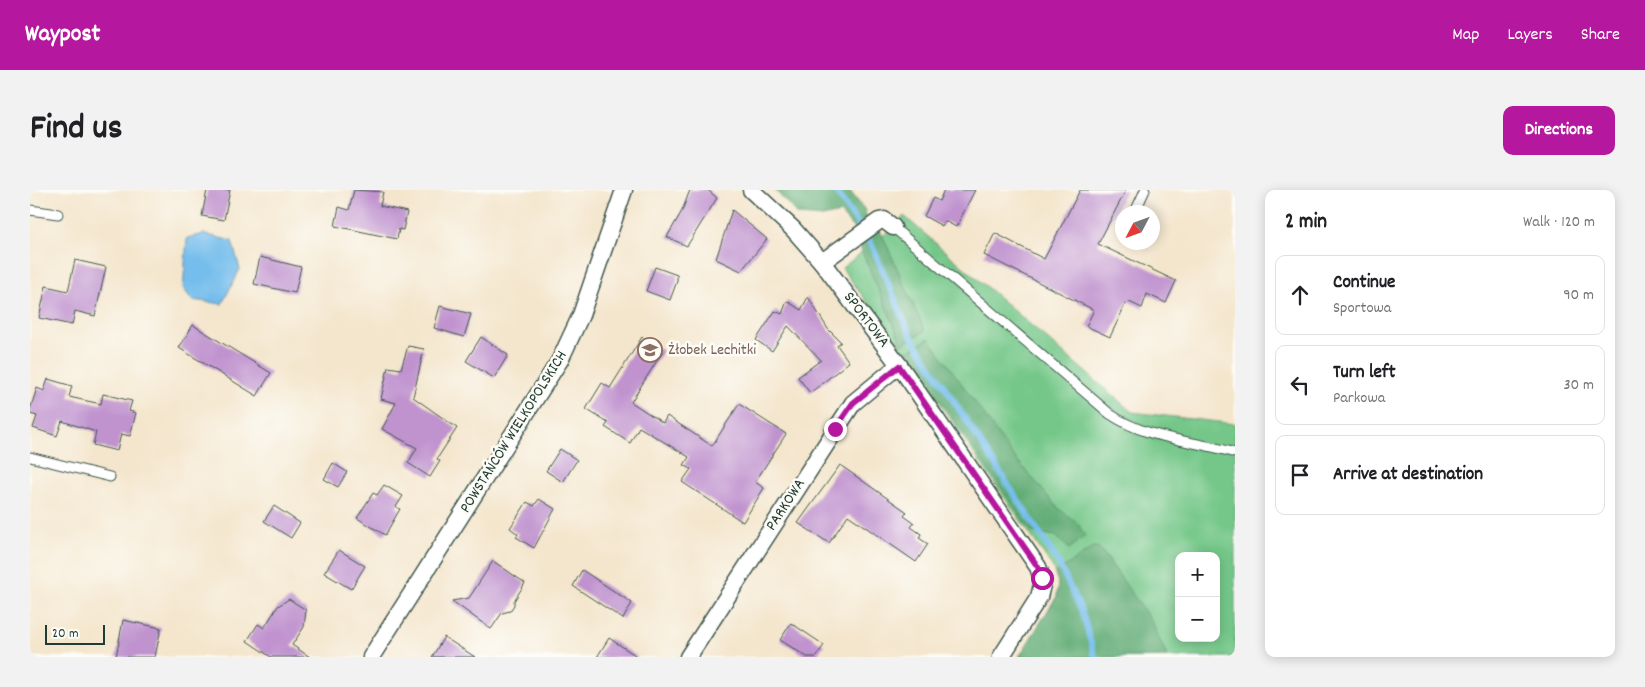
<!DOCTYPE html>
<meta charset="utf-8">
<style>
:root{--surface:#fff;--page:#f2f2f2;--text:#202124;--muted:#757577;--line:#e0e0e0;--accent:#b5179e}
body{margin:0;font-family:Dekko,sans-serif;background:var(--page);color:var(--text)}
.controls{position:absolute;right:15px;bottom:15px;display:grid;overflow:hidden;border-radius:10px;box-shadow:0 2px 12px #0003}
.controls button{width:45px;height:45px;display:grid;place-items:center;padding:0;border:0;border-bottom:1px solid var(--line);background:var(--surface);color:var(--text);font:25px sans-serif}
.compass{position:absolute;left:1085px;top:15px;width:45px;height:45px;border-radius:50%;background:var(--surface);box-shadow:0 2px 12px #0003;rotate:229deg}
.scale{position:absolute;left:15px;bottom:12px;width:60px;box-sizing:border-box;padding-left:5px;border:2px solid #1f3d34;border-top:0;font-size:14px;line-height:18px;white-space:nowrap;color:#1f3d34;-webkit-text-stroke:4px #fdfcf7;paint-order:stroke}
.stop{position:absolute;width:15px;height:15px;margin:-11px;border:4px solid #b5179e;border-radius:50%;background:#fff}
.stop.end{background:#b5179e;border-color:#fff;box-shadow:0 1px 5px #0008}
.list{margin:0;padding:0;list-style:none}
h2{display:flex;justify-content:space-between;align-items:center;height:65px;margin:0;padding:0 20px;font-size:21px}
h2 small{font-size:16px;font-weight:400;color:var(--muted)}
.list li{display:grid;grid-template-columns:32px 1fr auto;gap:15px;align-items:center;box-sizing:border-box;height:80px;margin:0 10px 10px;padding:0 10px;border:1px solid var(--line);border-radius:10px}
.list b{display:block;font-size:19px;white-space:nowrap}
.list p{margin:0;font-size:16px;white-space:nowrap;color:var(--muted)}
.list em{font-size:16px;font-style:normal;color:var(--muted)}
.icon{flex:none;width:28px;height:28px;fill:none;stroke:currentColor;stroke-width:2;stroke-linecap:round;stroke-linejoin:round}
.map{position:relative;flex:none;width:1205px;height:467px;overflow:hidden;border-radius:10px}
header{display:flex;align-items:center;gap:30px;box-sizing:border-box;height:70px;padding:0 25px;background:var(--accent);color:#fff}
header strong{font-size:24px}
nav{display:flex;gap:28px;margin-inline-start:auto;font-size:18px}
.intro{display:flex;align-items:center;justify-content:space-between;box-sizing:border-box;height:120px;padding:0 30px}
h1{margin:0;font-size:35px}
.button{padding:12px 22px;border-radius:10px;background:var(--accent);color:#fff;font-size:18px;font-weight:700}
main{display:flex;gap:30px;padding:0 30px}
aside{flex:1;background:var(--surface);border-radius:10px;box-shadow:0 2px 12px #0003}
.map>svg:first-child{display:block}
.green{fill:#75c789;stroke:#4a825e;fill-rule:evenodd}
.forest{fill:#60ac75;stroke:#407454}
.water{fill:#74bdec;stroke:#4a7d90}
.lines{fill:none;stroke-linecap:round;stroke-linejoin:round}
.stream{stroke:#74bdec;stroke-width:6}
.building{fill:#c093cf}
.lane-casing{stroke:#3f564b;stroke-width:11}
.street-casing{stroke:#3f564b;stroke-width:19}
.lane{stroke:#fff;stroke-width:9}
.street{stroke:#fff;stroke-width:16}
.route{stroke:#b5179e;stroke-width:6}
.labels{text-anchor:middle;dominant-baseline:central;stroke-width:5;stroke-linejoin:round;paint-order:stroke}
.street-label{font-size:16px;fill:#1f3d34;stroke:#fdfcf7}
.education-label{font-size:16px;fill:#785e54;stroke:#fdfcf7;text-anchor:start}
</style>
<header>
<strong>Waypost</strong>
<nav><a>Map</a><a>Layers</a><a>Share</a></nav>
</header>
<div class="intro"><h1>Find us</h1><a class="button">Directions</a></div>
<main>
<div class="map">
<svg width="1205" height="467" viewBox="0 0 1205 467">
<rect width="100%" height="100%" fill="#fdfcf7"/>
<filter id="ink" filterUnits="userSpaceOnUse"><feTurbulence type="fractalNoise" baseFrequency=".02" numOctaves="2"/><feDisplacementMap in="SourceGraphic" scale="10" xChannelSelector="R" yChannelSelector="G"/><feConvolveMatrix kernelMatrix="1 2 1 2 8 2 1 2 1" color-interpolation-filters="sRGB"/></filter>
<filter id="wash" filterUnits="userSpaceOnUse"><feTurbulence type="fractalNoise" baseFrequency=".0096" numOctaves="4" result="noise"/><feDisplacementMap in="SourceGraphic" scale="20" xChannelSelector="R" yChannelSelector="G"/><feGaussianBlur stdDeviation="1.12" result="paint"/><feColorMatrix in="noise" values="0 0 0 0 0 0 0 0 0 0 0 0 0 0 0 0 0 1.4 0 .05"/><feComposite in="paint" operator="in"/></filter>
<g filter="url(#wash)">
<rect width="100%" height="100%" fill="#f4e6cd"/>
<path class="green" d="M874 26 1102 222 1205 234V467H989L1027 406 1028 392 1022 376 874 162 812 78 859 41ZM1149 366H1186V448H1149Z"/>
<g class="forest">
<path d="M745 0H819L835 20 837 30 825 40 810 23 793 27 768 25Z"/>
<path d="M850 40 895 141 872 154 829 55Z"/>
<path d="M899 148 981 263 1028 318 1048 334 1055 346 1039 359 1026 346 1002 342 877 162Z"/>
<path d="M1064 357 1069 358 1077 368 1122 432 1137 467H989L1027 406 1028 392 1025 383Z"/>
</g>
<path class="water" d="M174 44 202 51 210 79 192 114 162 110 153 98 157 48Z"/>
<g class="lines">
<path class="stream" d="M805 0 841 53 880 144 1027 370 1052 422 1065 467"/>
</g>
<g id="blocks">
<g class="building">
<path d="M177 0H200L194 30 172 26Z"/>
<path d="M324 0 353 2 350 16 377 22 373 40 369 39 367 49 305 36 309 17 319 20Z"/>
<path d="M660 0H678L687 8 657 56 637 47 652 21Z"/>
<path d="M914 0H945L926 37 915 31 912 36 894 26 903 8 909 11Z"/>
<path d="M1050 0H1096L1068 54 1146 91 1136 113 1117 104 1112 118 1097 111 1080 147 1056 136 1064 120 954 65 965 43 1014 69Z"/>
<path d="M702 20 737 49 711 81 686 69Z"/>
<path d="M230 67 271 77 265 103 224 94Z"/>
<path d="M45 70 76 77 65 126 45 121 42 135 9 128 16 96 38 101Z"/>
<path d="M625 77 647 85V91L640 110 616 101Z"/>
<path d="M778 107 798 139 811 152 807 155 819 172 780 203 768 187 791 170 758 136 742 161 726 150 745 121 752 124 757 111 771 120Z"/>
<path d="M410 116 441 124 434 147 404 138Z"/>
<path d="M163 135 241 183 227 206 149 158Z"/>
<path d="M451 147 478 165 464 188 436 171Z"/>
<path d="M612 147 633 161 601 212 633 233 637 226 682 256 709 214 756 244 725 292 734 298 713 332 652 292 661 279 654 275 659 267 609 237 600 253 575 237 578 233 556 219 572 193 580 198Z"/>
<path d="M378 156 394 159 383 207 427 238 407 269 410 271 400 287 378 273 387 258 352 239 366 213 351 209 358 177 371 179Z"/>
<path d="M18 189 42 196 39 207 71 214 73 204 102 211 99 221 106 223 100 246 91 244 87 261 63 255 66 242 32 231 27 246 3 238 7 226 0 224V220L7 198 14 201Z"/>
<path d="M530 259 547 270 533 292 516 281Z"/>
<path d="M303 273 317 282 308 297 294 289Z"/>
<path d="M810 275 877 322 874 326 884 333 881 337 891 344 889 348 898 354 886 372 818 325 799 353 768 333Z"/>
<path d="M354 295 373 306 366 317 370 319 355 345 327 328 343 303 347 305Z"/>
<path d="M509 309 525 319 504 358 486 347 488 344 480 338 497 312 504 316Z"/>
<path d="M244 316 270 333 261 348 234 331Z"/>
<path d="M309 360 335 376 321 399 294 383Z"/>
<path d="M463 371 495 393 484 411V415L480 421 472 423 461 439 422 411 439 408Z"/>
<path d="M552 380 602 413 593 429 543 396Z"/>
<path d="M259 409 276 420 274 437 262 455 280 467H241L217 451 228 434 234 438 248 416Z"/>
<path d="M93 430 131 438 125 467H86Z"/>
<path d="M761 433 794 455 786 467H777L750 450Z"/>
<path d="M414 447 445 467H402Z"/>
<path d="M579 448 608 467H567Z"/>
</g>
</g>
</g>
<g filter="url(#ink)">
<use href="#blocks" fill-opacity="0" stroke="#3f564b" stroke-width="1"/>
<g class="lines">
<defs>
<g id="lane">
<path d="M0 20 28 24"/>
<path d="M1105 22 1115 0"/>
<path d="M863 37 1080 224C1118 250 1163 250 1205 263"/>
<path d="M0 267 80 287"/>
</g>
<g id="street">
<path d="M721 0 763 39 792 72 869 175 1008 377 1013 391 1009 407 971 467"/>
<path d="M792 72 849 31 854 30 863 37"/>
<path d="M341 467 530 170 551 125 594 0"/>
<path d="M658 467 823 213 869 175"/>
</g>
</defs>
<use href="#lane" class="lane-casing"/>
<use href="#street" class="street-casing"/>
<use href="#lane" class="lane"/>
<use href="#street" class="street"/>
</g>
</g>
<g class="lines" filter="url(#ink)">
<path class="route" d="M805 239 823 213 869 176 1008 377 1012 388"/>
</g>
<defs>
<symbol id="school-ring" viewBox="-11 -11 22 22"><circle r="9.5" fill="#fdfcf7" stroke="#8d6e63" stroke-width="1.5"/><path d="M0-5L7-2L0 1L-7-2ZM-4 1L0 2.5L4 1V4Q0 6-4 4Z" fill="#8d6e63"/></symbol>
</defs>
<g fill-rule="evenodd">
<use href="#school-ring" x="606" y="146" width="28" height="28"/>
</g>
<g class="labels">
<g class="street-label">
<text transform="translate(836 130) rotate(53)">SPORTOWA</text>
<text transform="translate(484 242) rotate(-58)">POWSTAŃCÓW WIELKOPOLSKICH</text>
<text transform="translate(756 315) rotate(-57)">PARKOWA</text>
</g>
<g class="education-label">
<text x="638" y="160">Żłobek Lechitki</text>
</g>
</g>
</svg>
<div class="controls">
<button>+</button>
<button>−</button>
</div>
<svg class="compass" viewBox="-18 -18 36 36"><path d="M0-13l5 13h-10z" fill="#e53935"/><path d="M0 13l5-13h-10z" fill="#757577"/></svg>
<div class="scale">20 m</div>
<div class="stop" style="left:1012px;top:388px"></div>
<div class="stop end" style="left:805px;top:239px"></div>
</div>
<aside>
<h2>2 min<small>Walk · 120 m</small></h2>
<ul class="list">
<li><svg class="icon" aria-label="ahead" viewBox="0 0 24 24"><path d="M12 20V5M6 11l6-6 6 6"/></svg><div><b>Continue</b><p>Sportowa</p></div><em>90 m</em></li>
<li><svg class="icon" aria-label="left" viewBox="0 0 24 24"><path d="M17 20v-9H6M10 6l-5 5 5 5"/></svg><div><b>Turn left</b><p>Parkowa</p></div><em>30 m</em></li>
<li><svg class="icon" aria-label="arrive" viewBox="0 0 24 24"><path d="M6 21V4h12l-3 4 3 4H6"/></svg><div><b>Arrive at destination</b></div></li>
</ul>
</aside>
</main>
